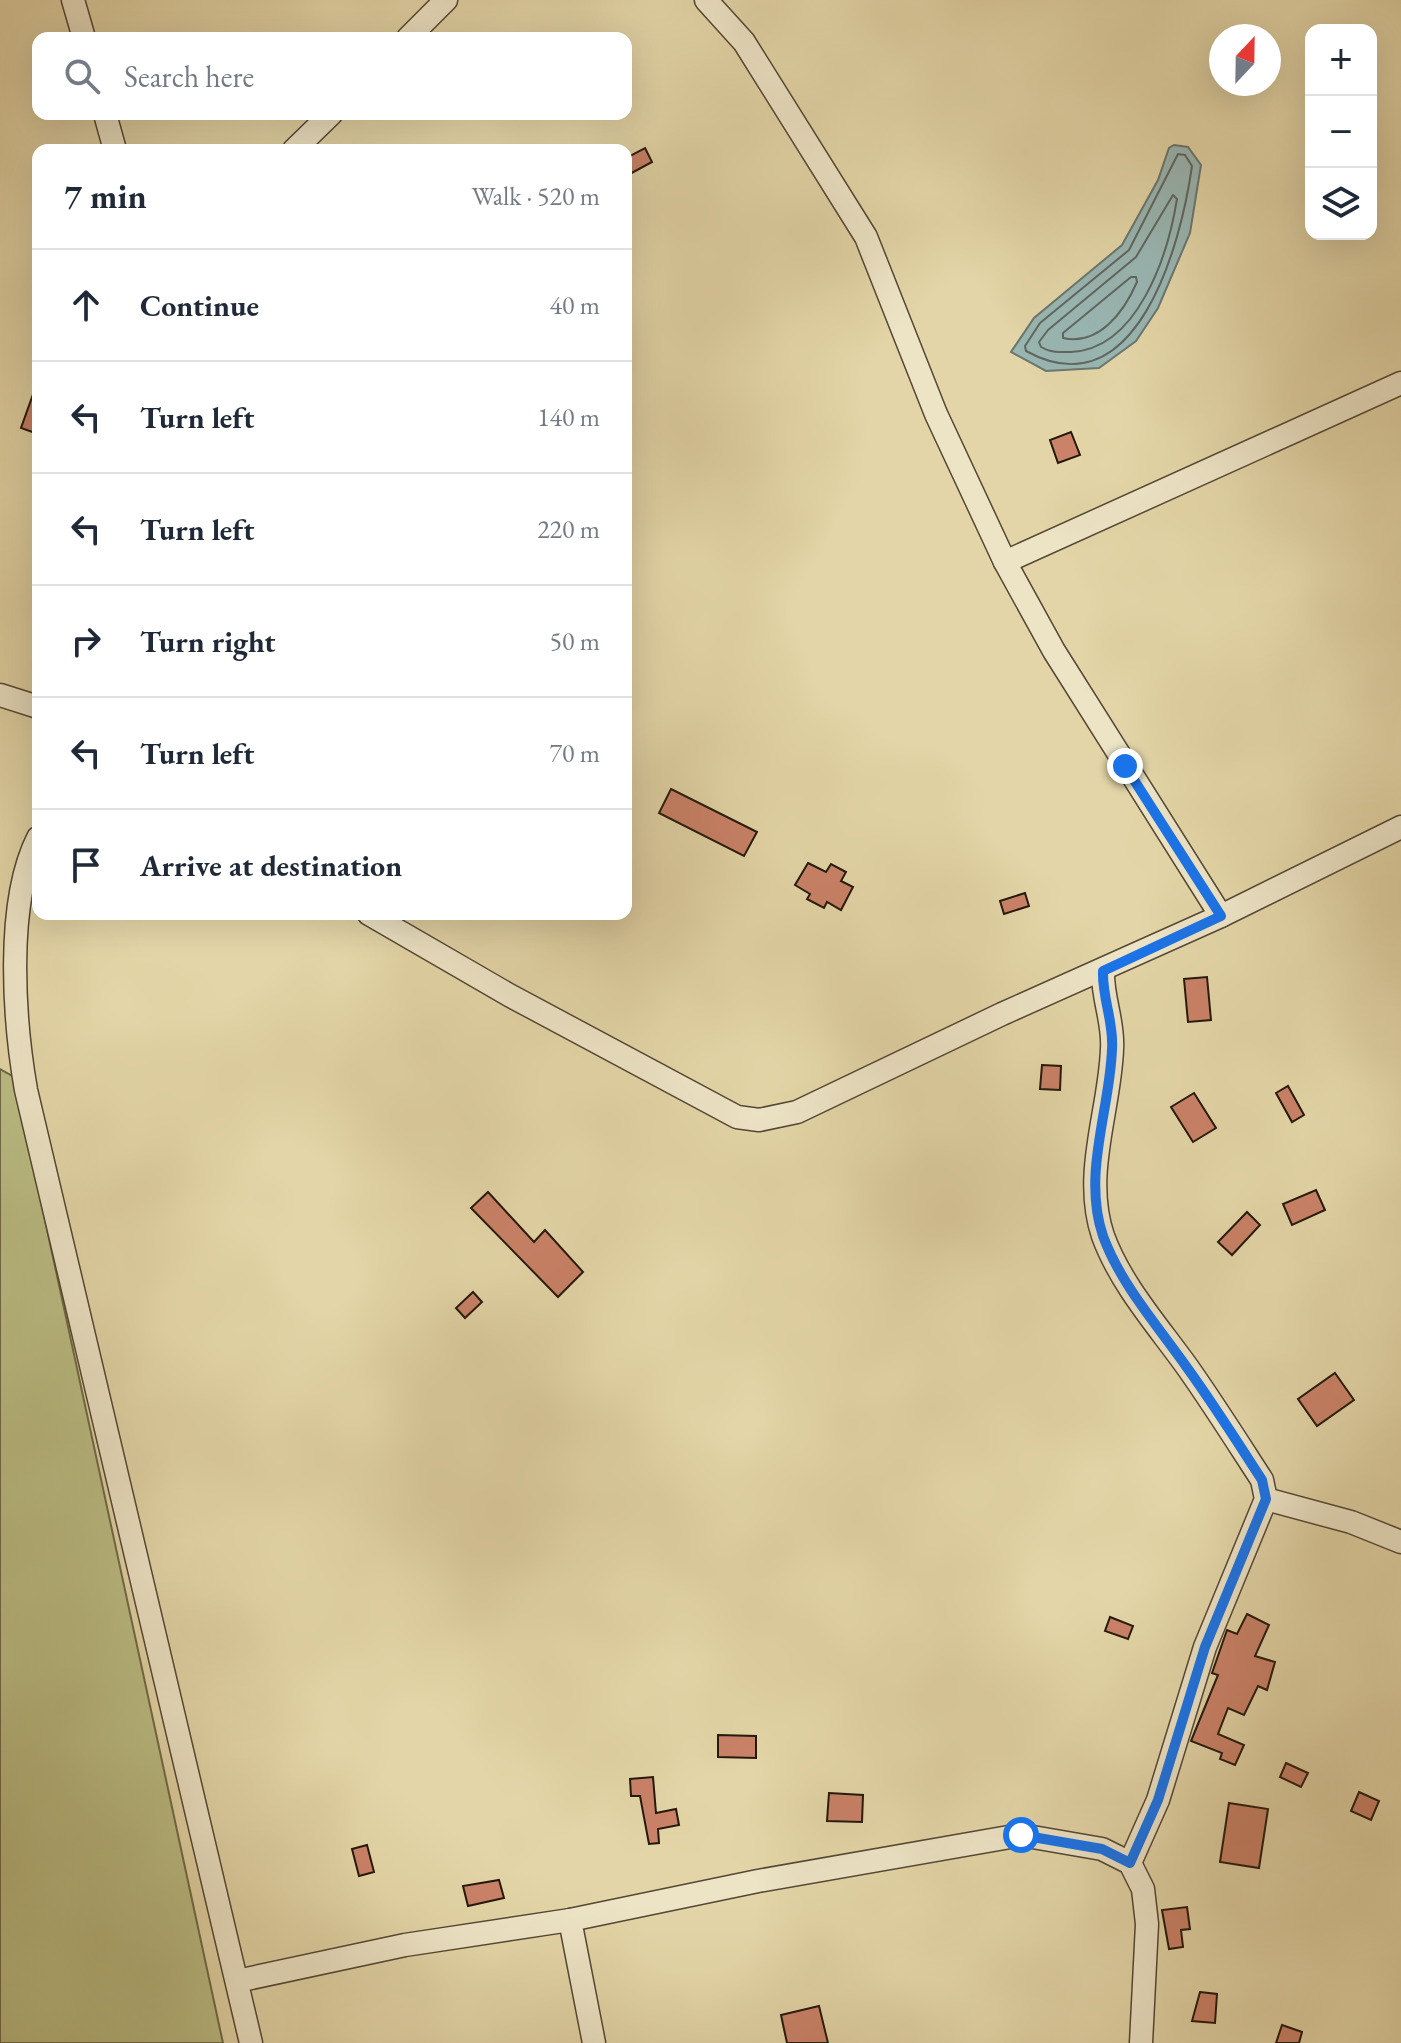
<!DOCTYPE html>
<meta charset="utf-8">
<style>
:root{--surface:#fff;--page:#f6f6f7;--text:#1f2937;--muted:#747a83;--line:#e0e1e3}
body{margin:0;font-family:"EB Garamond",serif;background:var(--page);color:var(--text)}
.controls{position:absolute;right:24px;top:24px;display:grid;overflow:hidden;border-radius:16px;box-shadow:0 8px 32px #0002}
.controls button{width:72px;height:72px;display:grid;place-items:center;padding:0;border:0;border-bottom:2px solid var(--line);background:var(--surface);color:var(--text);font:40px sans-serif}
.compass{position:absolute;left:1209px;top:24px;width:72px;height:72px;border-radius:50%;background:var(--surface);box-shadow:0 8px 32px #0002;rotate:22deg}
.stop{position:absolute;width:24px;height:24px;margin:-18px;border:6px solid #1a73e8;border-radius:50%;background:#fff}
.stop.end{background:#1a73e8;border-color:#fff;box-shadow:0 2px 8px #0008}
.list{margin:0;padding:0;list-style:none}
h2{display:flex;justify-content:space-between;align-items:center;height:104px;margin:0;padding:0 32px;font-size:34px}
h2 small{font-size:26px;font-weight:400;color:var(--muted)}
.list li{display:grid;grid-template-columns:52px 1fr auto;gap:24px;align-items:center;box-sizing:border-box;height:112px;padding:0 32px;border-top:2px solid var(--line)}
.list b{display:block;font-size:30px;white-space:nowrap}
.list em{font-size:26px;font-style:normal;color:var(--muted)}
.icon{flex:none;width:44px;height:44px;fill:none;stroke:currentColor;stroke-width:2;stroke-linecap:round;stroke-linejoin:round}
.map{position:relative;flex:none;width:1401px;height:2043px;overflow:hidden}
.search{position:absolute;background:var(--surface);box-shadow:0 8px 32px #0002;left:32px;top:32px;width:600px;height:88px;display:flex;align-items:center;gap:20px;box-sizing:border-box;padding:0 28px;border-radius:16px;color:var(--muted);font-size:30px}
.panel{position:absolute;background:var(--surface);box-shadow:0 8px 32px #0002;left:32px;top:144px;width:600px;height:776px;border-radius:16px}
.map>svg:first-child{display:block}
.green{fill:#babc83;stroke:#6f6a48;stroke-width:2}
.water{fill:#99b6b2;stroke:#6a7770;stroke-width:2}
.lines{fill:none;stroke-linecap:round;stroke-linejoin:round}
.shore{stroke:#5e6760;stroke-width:2}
.building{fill:#ca8268;stroke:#24180d;stroke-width:2}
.minor-casing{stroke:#544734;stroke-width:25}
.minor{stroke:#ede4c6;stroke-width:22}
.route{stroke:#1a73e8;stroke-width:10}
</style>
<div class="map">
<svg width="1401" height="2043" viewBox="0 0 1401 2043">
<rect width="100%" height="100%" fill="#e3d5a7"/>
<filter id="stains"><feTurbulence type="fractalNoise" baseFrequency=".0025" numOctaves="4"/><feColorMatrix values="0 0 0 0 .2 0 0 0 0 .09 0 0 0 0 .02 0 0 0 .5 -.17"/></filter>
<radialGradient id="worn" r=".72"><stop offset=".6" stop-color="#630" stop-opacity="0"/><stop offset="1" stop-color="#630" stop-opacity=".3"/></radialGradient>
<path class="green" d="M0 1069 14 1077 223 2043H0Z"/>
<path class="water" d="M1174 145 1188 147 1201 165 1190 233 1158 308 1136 341 1099 368 1046 371 1011 352 1034 318 1122 245 1158 180 1169 148Z"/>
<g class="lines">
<g class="shore">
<path d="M1178 154 1185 155 1192 166C1181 244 1137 412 1026 351L1025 346 1040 323 1129 250Z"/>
<path d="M1173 195 1177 199C1168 255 1138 349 1071 352 1059 352 1051 353 1041 347L1039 342 1048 330 1136 257Z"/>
<path d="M1131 277H1136L1137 282C1124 312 1099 346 1063 338V333Z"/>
</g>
</g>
<g class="building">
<path d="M645 148 652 162 626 176V158Z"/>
<path d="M36 386H38V434L21 428Z"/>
<path d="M1071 432 1080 455 1058 463 1050 440Z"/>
<path d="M671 789 757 832 744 856 659 813Z"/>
<path d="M808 863 826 872 831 864 846 872 841 881 853 887 841 910 827 902 824 908 807 899 810 894 795 885Z"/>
<path d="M1025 893 1029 906 1004 914 1000 901Z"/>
<path d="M1207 977 1211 1020 1188 1022 1184 979Z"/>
<path d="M1042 1065 1061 1066 1060 1090 1040 1089Z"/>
<path d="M1288 1086 1304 1115 1292 1122 1276 1093Z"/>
<path d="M1194 1093 1216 1128 1193 1142 1171 1107Z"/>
<path d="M1316 1190 1325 1210 1292 1225 1283 1204Z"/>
<path d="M488 1192 534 1242 545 1230 583 1272 558 1297 471 1208Z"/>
<path d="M1247 1212 1260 1225 1232 1255 1218 1242Z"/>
<path d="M473 1292 482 1302 465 1318 456 1308Z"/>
<path d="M1335 1373 1354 1400 1317 1426 1298 1399Z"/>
<path d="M1247 1614 1269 1625 1255 1656 1275 1662 1267 1690 1258 1686 1244 1715 1228 1708 1218 1734 1244 1745 1235 1765 1220 1759 1222 1753 1191 1741 1218 1675 1212 1673 1227 1630 1237 1634Z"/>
<path d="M1110 1617 1133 1626 1128 1639 1105 1631Z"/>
<path d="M718 1735 756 1736V1758L718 1757Z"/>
<path d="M1286 1763 1308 1773 1301 1787 1280 1777Z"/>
<path d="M653 1777 656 1813 676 1809 679 1825 658 1829 659 1843 649 1844 640 1796H631L630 1779Z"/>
<path d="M1359 1792 1379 1801 1371 1820 1351 1811Z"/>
<path d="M829 1793 863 1795 862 1822 827 1821Z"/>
<path d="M1229 1803 1268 1809 1259 1868 1220 1862Z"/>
<path d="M367 1845 374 1872 359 1876 352 1849Z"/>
<path d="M499 1880 504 1898 468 1906 463 1886Z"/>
<path d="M1187 1907 1190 1929 1181 1930 1183 1947 1169 1949 1162 1910Z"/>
<path d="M1200 1992 1217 1994 1215 2023 1192 2021Z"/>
<path d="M819 2006 828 2043H787L781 2015Z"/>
<path d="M1282 2025 1302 2032 1299 2043H1276Z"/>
</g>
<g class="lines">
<defs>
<g id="minor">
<path d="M73 0 84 38"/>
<path d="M706 0 744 42 866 237 936 414 1005 562 1054 651 1221 916"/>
<path d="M408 38 446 0"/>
<path d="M105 114 115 150"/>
<path d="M294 150 331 114"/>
<path d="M1005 562 1401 383"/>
<path d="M0 695 38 707"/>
<path d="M38 838C5 903 14 1021 26 1090L251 2043"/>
<path d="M369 914 509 995 737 1117 759 1120 797 1112 1002 1014 1221 916 1401 827"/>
<path d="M1103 971C1102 998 1114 1022 1112 1049 1110 1110 1082 1174 1103 1236 1121 1285 1158 1326 1188 1368 1214 1405 1238 1443 1262 1480L1266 1499 1205 1647 1158 1800 1130 1863"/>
<path d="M1266 1499 1351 1522 1401 1542"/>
<path d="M570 1920 594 2043"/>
<path d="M237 1981 405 1945 570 1920 758 1881 1021 1835 1102 1849 1130 1863 1143 1889 1147 1924 1141 2043"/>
</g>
</defs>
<use href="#minor" class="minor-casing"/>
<use href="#minor" class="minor"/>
</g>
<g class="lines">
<path class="route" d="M1021 1835 1102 1849 1130 1863 1158 1800 1205 1647 1266 1499 1262 1480C1238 1443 1214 1405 1188 1369 1158 1326 1121 1285 1103 1236 1082 1174 1110 1110 1112 1049 1114 1022 1102 998 1103 971L1221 916 1125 766"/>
</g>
<rect width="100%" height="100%" filter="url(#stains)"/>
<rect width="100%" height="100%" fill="url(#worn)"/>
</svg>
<div class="controls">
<button>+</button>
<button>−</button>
<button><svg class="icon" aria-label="layers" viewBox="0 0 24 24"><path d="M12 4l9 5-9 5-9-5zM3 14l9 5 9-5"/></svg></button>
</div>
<svg class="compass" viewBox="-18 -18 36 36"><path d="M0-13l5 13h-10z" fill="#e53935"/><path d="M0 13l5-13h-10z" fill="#747a83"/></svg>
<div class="stop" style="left:1021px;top:1835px"></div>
<div class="stop end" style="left:1125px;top:766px"></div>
<div class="search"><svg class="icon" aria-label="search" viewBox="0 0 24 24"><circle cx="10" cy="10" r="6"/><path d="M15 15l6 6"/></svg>Search here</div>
<section class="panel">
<h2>7 min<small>Walk · 520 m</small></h2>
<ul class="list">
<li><svg class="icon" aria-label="ahead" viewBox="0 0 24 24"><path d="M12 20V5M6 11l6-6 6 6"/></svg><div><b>Continue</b></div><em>40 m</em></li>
<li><svg class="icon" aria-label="left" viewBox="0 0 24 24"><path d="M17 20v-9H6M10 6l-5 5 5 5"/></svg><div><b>Turn left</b></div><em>140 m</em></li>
<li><svg class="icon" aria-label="left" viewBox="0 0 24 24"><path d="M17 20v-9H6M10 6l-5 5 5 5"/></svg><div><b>Turn left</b></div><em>220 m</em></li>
<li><svg class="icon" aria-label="right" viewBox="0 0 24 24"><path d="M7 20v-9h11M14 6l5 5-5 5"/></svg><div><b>Turn right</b></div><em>50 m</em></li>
<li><svg class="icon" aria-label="left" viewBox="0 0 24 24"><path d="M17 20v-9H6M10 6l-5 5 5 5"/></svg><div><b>Turn left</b></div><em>70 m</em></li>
<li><svg class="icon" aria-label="arrive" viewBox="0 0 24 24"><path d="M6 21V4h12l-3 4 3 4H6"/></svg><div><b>Arrive at destination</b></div></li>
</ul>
</section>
</div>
